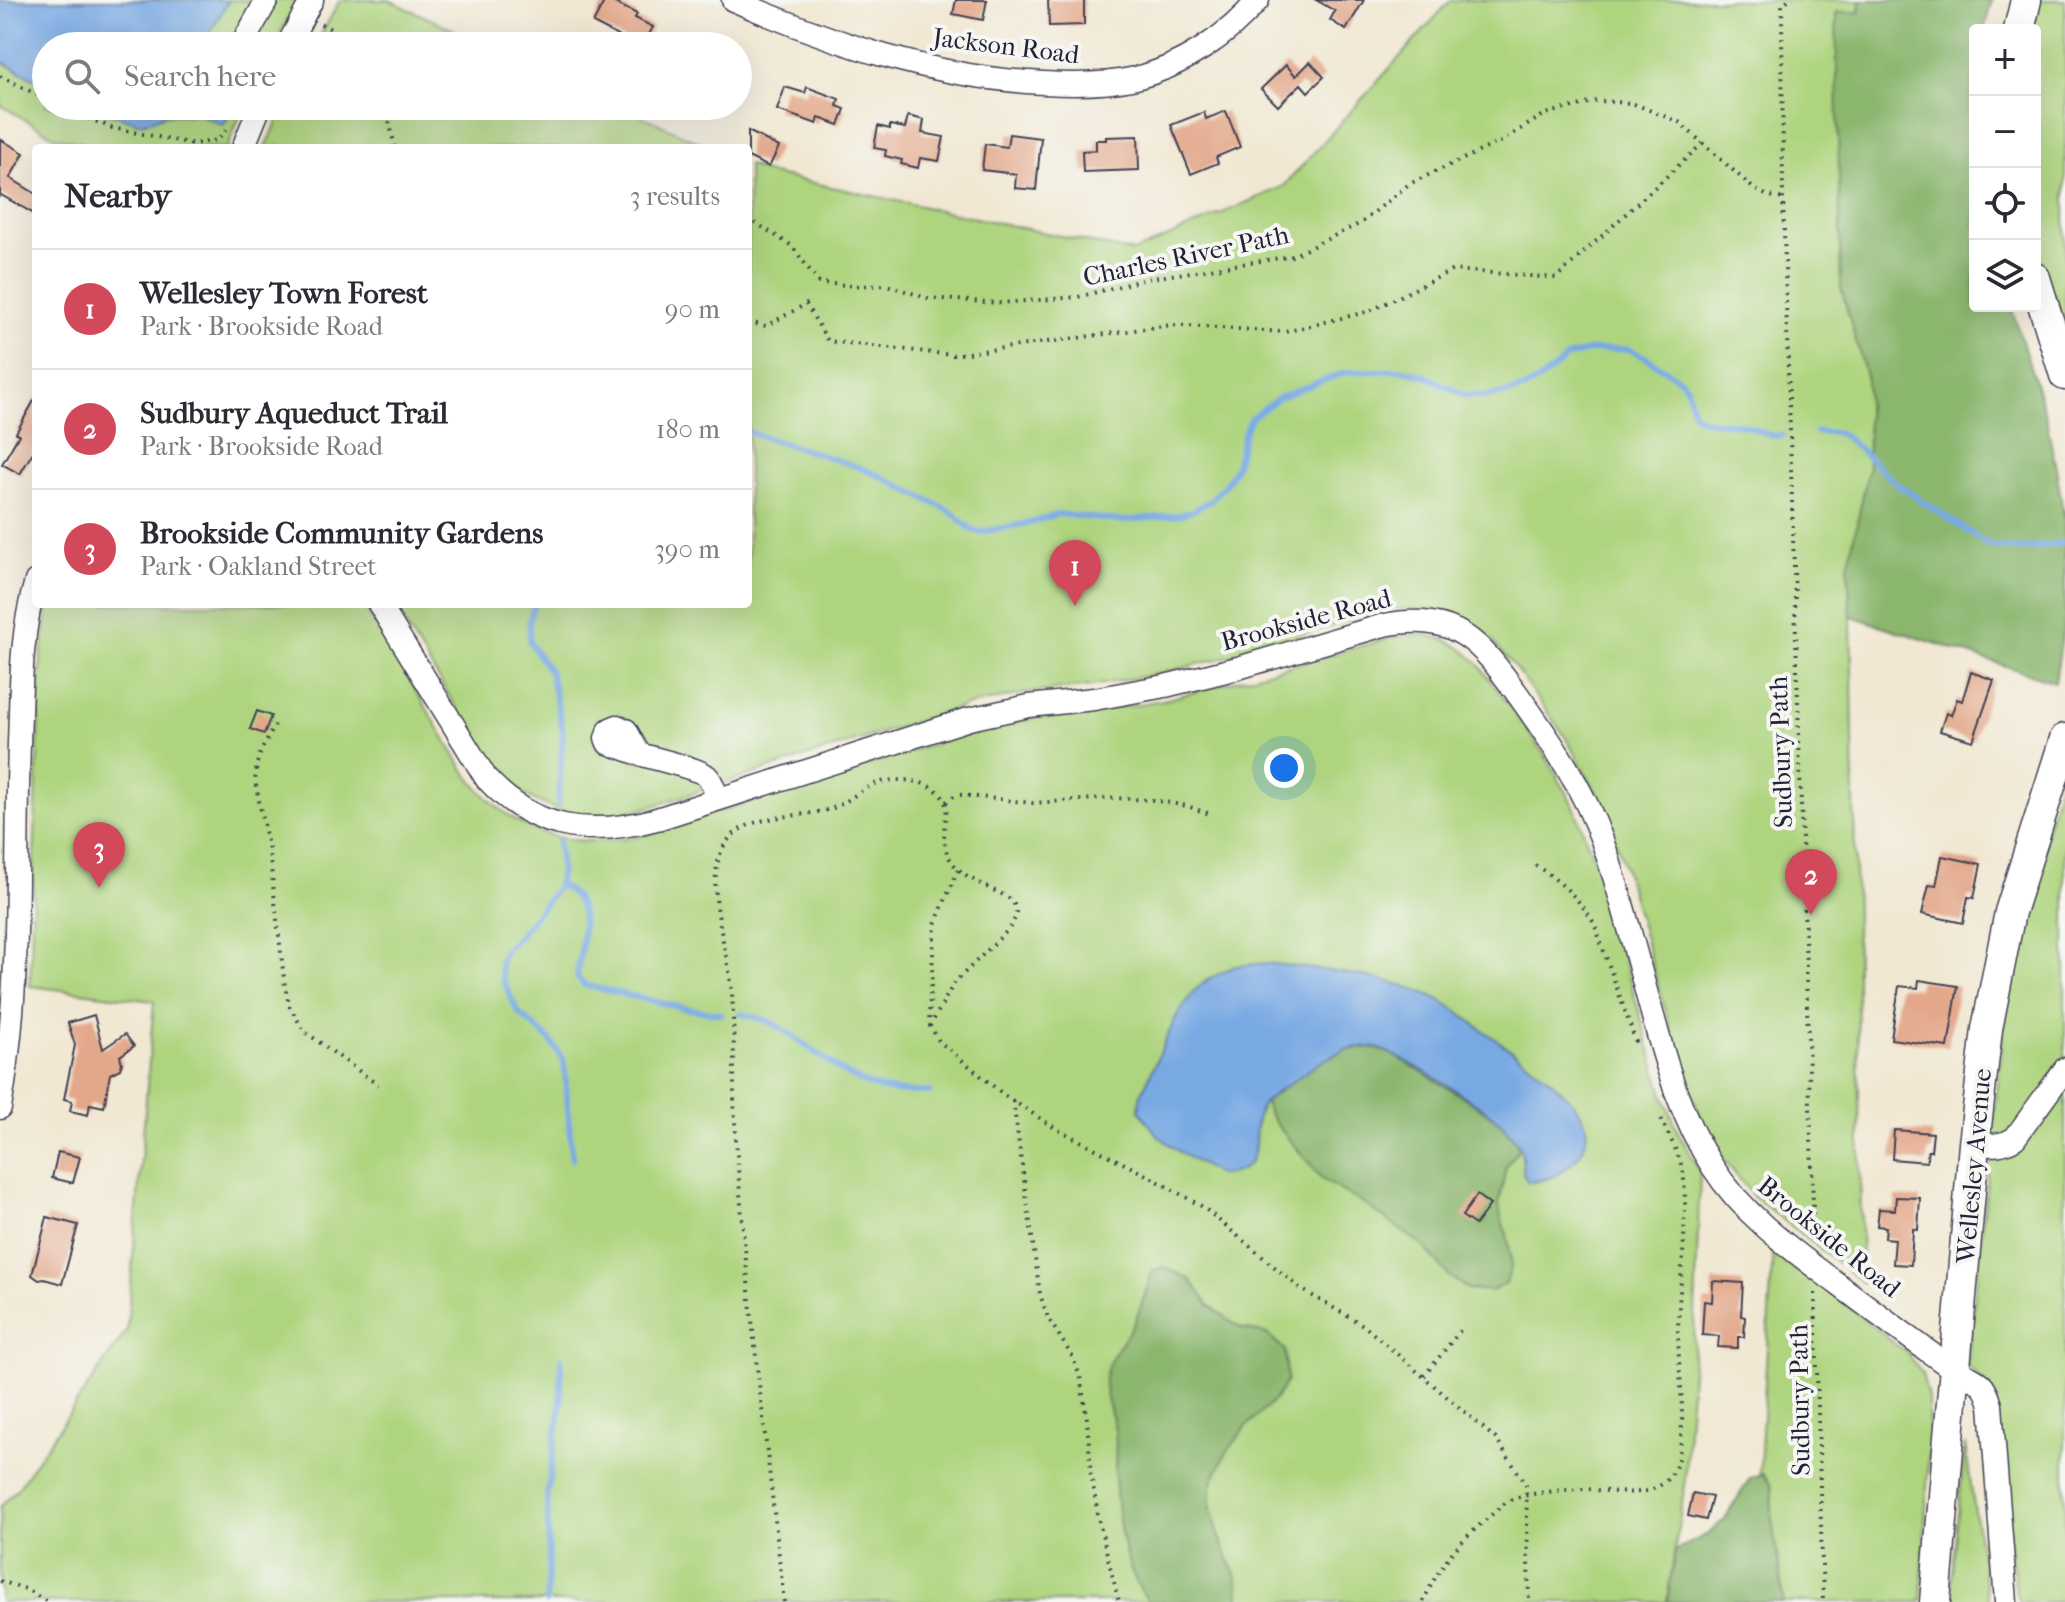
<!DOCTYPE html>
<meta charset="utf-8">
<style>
:root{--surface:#fff;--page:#f2f2f3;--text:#2b2b33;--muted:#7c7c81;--line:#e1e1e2;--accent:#d1495b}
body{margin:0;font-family:"IM FELL French Canon",serif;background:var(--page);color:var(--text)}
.controls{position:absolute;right:24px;top:24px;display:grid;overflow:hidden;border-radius:8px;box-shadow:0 8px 32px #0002}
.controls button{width:72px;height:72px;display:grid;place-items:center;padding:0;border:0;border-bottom:2px solid var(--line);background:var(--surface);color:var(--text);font:40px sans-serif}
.you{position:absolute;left:1284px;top:768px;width:28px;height:28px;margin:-20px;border:6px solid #fff;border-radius:50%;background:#1a73e8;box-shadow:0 0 0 12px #1a73e833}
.badge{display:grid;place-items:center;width:52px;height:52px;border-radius:50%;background:var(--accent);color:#fff;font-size:26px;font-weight:700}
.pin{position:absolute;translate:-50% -66px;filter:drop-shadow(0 2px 4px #0008)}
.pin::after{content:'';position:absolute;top:42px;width:28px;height:24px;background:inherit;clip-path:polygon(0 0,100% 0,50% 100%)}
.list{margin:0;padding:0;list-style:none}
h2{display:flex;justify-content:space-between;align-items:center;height:104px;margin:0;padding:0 32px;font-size:34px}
h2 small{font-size:26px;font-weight:400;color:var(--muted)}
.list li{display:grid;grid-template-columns:52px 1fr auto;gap:24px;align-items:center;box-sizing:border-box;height:120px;padding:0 32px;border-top:2px solid var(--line)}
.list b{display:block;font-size:30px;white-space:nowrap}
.list p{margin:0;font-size:26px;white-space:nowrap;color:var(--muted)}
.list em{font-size:26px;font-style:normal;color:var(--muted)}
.icon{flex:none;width:44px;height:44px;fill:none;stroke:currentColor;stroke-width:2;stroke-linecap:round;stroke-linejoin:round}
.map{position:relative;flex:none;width:2065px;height:1602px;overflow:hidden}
.search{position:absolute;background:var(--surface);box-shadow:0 8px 32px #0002;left:32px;top:32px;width:720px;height:88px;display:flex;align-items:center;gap:20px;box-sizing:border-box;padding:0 28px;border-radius:44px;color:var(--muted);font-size:30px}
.panel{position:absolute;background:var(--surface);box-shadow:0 8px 32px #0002;left:32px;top:144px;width:720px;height:464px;border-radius:8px}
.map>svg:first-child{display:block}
.green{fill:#aed47e;stroke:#687b5c;stroke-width:2}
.forest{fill:#8ab66d;stroke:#566c54;stroke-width:2}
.water{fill:#78a9e3;stroke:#4d668f;stroke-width:2}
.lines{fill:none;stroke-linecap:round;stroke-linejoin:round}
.stream{stroke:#78a9e3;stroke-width:6}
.building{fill:#e3a78a}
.minor-casing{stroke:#414052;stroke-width:25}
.major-casing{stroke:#414052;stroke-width:33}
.path{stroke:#414052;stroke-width:4;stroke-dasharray:2 6;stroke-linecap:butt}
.minor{stroke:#fff;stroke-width:22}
.major{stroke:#fff;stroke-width:30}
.labels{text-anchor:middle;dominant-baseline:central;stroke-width:8;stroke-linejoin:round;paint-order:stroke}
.street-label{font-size:26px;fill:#22223b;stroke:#f6f6f2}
</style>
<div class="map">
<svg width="2065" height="1602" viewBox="0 0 2065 1602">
<rect width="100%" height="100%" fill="#f6f6f2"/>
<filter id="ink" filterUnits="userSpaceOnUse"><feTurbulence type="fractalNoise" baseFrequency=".0125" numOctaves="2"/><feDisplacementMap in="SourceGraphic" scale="16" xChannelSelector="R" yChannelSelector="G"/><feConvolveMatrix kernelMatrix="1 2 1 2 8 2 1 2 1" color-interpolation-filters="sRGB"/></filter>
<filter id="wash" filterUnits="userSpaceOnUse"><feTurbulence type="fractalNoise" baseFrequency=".006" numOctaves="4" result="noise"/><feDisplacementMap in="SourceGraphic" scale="32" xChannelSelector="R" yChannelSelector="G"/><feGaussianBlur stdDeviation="1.8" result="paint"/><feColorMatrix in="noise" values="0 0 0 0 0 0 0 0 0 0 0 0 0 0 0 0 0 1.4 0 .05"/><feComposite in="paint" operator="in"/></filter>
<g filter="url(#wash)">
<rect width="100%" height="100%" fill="#f1e8d3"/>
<g class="green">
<path d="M229 0H298L273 46H202Z"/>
<path d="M340 0H389L489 46H315Z"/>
<path d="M1451 0H1860V12H1837L1841 287 1867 379V414L2059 501 2065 512V619L2057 623 1848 566 1851 616 1862 1282 1754 1197 1720 1155 1702 1120 1680 1061 1622 859 1598 795 1566 738 1513 665 1486 634 1476 626 1455 615 1431 609H1394L1368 615 1234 655 1162 673 1092 686 1027 693 965 706 653 806C587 824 528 816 487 756L392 604H748V165L767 173 1134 252 1284 186Z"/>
<path d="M2025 0H2065V369L2035 276V30H2017Z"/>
<path d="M0 61 46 85V106H89L111 114 150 121 167 114 185 115 199 114 223 125 234 108 232 106H244L227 148H106L56 137 0 105Z"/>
<path d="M284 106H620L712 148H266Z"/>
<path d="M49 604H363L464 770C510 835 570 852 646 835L972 732 1031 719 1096 712 1168 699 1398 636 1427 635 1446 640 1461 648 1477 662 1491 681 1544 753 1574 807 1597 867 1662 1091 1678 1132 1700 1172 1694 1343 1684 1489 1667 1602H0V1507L17 1489 127 1330 154 1001 30 986 41 656Z"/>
<path d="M2065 763V1602H2019L2016 1593 1991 1389 1967 1365 2006 1010 2035 874Z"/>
<path d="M1773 1248 1908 1354 1922 1374 1928 1398 1929 1448 1921 1602H1752Z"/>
<path d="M1965 1444 1986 1589 1989 1602H1949Z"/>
</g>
<g class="forest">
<path d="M1860 0H1992L1984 30H1975V71L1970 99 1968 131 1975 187V306H2011L2045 414 2056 468 2064 517 2065 618 2055 682 1851 616 1848 566 1868 471 1867 379 1841 288 1836 12H1860Z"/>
<path d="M1370 1047 1392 1054 1473 1103 1499 1121 1520 1147 1506 1166 1499 1204 1501 1218 1507 1235 1512 1264 1506 1284 1491 1291 1467 1289 1450 1277 1422 1245 1364 1204 1323 1180 1277 1125 1268 1112 1265 1101 1324 1059 1345 1050Z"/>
<path d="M1164 1267 1190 1279 1208 1304 1240 1328 1267 1334 1285 1350 1287 1381 1274 1400 1245 1428 1225 1455 1211 1485V1510L1224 1549 1238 1579 1239 1600 1237 1602H1149C1122 1568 1117 1516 1115 1474 1115 1460 1117 1445 1115 1431 1113 1413 1103 1395 1105 1377 1108 1357 1125 1340 1134 1323 1142 1307 1147 1289 1152 1271Z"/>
<path d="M1763 1474 1772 1487V1520L1784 1602H1667L1675 1551 1708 1534 1724 1520 1750 1478Z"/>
</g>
<g class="water">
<path d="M0 0H229L202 46H46V85L0 61Z"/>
<path d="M89 106H232L235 108 223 125 199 114 185 115 167 114 150 121 138 123Z"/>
<path d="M1268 963C1323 971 1383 974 1434 997 1451 1004 1465 1018 1480 1028 1506 1047 1580 1094 1586 1126 1588 1138 1584 1151 1576 1159 1562 1174 1548 1181 1528 1182 1519 1171 1525 1160 1520 1147 1516 1139 1507 1130 1501 1123 1484 1106 1392 1048 1370 1047 1340 1045 1316 1065 1293 1081 1284 1088 1272 1093 1264 1103 1243 1131 1275 1171 1219 1175L1181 1153 1157 1135 1139 1110 1140 1097 1176 1017 1194 991 1210 978 1235 966Z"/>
</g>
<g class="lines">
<g class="stream">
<path d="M279 147 280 148"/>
<path d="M748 432 850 464 876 474 950 511 972 530 981 532 1034 522 1057 514 1121 521 1179 515 1194 510 1210 501 1226 484 1236 466 1245 430 1252 417 1280 397 1346 372 1405 370 1426 376 1464 395 1484 396 1505 394 1523 389 1541 379 1569 356 1592 350 1628 349 1645 357 1681 380 1687 387 1692 409 1696 416 1704 420 1745 425 1772 436 1783 435"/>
<path d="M1816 432H1836L1847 438 1898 485 1987 544C2013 553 2038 547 2065 542"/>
<path d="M534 604 529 622 530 643 550 672 563 731 558 804"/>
<path d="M558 841 561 870 557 888 521 933 503 953 500 962 503 981 518 1012 551 1041 564 1061 572 1159"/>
<path d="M559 884C567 890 577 896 580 906 587 924 579 958 577 977L584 985 688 1009 721 1014"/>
<path d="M741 1014C752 1016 762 1018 772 1023 808 1042 838 1077 879 1088 896 1093 913 1092 930 1092"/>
<path d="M546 1602 549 1564 547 1494 561 1403V1359"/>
</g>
</g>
<g id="blocks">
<g class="building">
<path d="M605 0H609L637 14 635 18 653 27 643 46H625L628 41 593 23Z"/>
<path d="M956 0H987L983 20 953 14Z"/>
<path d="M1048 0H1084V25L1049 26Z"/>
<path d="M1316 0H1364L1346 30 1330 20 1335 11Z"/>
<path d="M1310 62 1324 77 1308 92 1301 84 1278 106 1261 89 1286 65 1296 76Z"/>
<path d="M785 87 805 93 807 87 839 99 837 106 845 109 839 125 819 118 817 124 777 110Z"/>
<path d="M1226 111 1240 147 1216 157 1218 163 1191 174 1171 125 1204 112 1206 119Z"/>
<path d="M908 116 924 120 922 133 944 137 939 161 920 158 918 168 901 164 902 160 885 156 886 150 874 148 878 126 890 129V125L905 128Z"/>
<path d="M748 131 779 147 769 167 748 157Z"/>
<path d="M1009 134 1041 138 1036 190 1015 188 1016 174 982 170 985 144 1007 147Z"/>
<path d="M1138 136 1139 170 1083 172 1082 151 1096 150V140H1106V137Z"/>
<path d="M0 139 24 153 10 178 36 194V215L1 195 0 196Z"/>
<path d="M36 397V447L20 474 2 464 19 435 16 433Z"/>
<path d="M1971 672 1994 680 1973 741 1940 731 1946 713 1951 715 1957 699 1962 701Z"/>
<path d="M257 711 271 716 264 734 250 729Z"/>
<path d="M1942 856 1981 864 1974 898 1968 897 1963 923 1922 914 1929 885 1936 886Z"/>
<path d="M1919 980 1958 986 1948 1047 1891 1039 1899 986 1918 988Z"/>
<path d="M94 1015 103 1049 125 1034 134 1046 120 1056 122 1063 120 1069 110 1074 104 1107 90 1104 88 1115 70 1111 72 1101 64 1099 75 1045 68 1023Z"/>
<path d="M1894 1130 1933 1133 1931 1151H1928L1927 1162 1892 1159Z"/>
<path d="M58 1152 80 1157 73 1183 52 1178Z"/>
<path d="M1477 1195 1490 1205 1475 1225 1462 1216Z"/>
<path d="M1896 1197 1920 1198 1918 1230 1913 1229 1911 1265 1893 1264 1895 1239 1885 1238 1886 1227 1877 1226 1879 1209 1895 1210Z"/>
<path d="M47 1217 78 1225 62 1284 44 1279 39 1280 32 1275Z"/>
<path d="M1713 1281 1743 1283 1741 1316 1745 1317 1744 1337H1738V1348L1718 1347 1719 1336 1702 1335 1704 1301 1712 1302Z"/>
<path d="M1693 1493 1712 1497 1706 1520 1688 1516Z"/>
</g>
</g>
</g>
<g filter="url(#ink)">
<use href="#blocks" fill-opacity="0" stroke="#414052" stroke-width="2"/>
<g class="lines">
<defs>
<g id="minor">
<path d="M733 0C833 43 934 78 1044 83 1076 85 1105 85 1136 78 1181 67 1228 36 1258 0"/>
<path d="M241 46 267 0"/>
<path d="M287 46 312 0"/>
<path d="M243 148 260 106"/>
<path d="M379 604 486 778C534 831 590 837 657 819L969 719 1029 706 1094 699 1165 686 1238 668 1384 625C1459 611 1481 644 1521 699 1553 744 1583 788 1602 840 1623 899 1637 960 1654 1020 1668 1071 1683 1121 1712 1166 1743 1215 1792 1250 1839 1285 1871 1309 1903 1333 1936 1357 1943 1362 1951 1369 1959 1372 1979 1381 1985 1383 1991 1405L2006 1602"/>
<path d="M639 754 608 743 606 738 610 729 617 726 626 730 639 754C652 758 700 769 707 776 713 782 715 792 718 799"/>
<path d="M0 1108C22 987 15 865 19 744 21 689 20 634 36 581"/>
<path d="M1974 1144C1990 1145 2001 1147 2015 1138L2065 1069"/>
</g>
<g id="major">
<path d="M2019 30 2026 0"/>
<path d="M2035 278 2065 375"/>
<path d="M1935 1602 1974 1144 1987 1029 2010 912 2065 739"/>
</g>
</defs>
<use href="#minor" class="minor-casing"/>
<use href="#major" class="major-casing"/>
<g class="path">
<path d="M1788 0 1782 5 1783 199 1814 1240"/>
<path d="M321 24 341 34 355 46"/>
<path d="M0 76 46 99"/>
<path d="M59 106 112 128 194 144 217 140 226 130"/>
<path d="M386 106 395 148"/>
<path d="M748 218 792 246 819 283 860 286 887 285 927 298 1000 303 1078 297 1146 279 1292 256 1361 223 1409 184 1502 141 1545 114 1597 101 1632 103 1679 122 1754 189 1766 195 1783 199"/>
<path d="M748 322 766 326 806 304 828 341 953 355 1171 325 1285 332 1370 311 1453 270 1556 278 1703 143"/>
<path d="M275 725 261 751 257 763 255 781 269 851 285 987 290 1007 304 1031 378 1085"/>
<path d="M946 802 954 796 961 795 1032 803 1112 798 1153 800 1187 806 1210 814"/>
<path d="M1535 865C1560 881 1578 897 1594 923L1637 1045"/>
<path d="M958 870 935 924 929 1015 930 1026 939 1041 1004 1095 1055 1128 1154 1179 1203 1207 1301 1289 1363 1325 1495 1438 1526 1484 1529 1602"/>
<path d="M1013 1101 1040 1294 1048 1318 1072 1356 1080 1376 1087 1419 1091 1473 1099 1522 1119 1602"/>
<path d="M1815 1293 1823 1602"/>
<path d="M1424 1376 1464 1326"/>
<path d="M0 1581 26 1589 47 1602"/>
<path d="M784 1602C770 1470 752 1338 741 1205 738 1169 735 1132 734 1096 734 1062 734 1028 732 993 729 952 704 888 722 850 740 811 795 820 830 809 848 803 860 789 878 783 902 775 952 782 946 816 937 863 960 874 997 892 1004 895 1013 899 1015 907 1018 915 1013 922 1009 929L954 983 930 1026"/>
<path d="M1423 1602C1441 1562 1456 1545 1489 1517 1496 1511 1504 1502 1513 1499 1529 1493 1568 1489 1585 1489 1609 1490 1641 1499 1662 1484 1671 1478 1676 1468 1678 1459 1687 1417 1678 1373 1678 1331 1679 1281 1688 1230 1684 1180 1683 1159 1669 1138 1661 1118"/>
</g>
<use href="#minor" class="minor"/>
<use href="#major" class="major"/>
</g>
</g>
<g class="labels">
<g class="street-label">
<text transform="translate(1006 46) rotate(7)">Jackson Road</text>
<text transform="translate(1186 256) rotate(-12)">Charles River Path</text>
<text transform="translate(1306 620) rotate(-15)">Brookside Road</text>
<text transform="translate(1781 752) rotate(-92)">Sudbury Path</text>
<text transform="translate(1974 1166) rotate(-85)">Wellesley Avenue</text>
<text transform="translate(1829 1237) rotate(39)">Brookside Road</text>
<text transform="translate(1800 1400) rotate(-91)">Sudbury Path</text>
</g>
</g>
</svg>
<div class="controls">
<button>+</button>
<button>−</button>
<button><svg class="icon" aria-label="locate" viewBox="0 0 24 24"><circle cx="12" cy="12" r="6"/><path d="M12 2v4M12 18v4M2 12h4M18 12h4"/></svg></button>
<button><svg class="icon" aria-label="layers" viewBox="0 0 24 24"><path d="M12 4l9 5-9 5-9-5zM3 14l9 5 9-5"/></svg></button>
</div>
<div class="you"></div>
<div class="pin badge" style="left:1075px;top:606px">1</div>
<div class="pin badge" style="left:1811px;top:915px">2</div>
<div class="pin badge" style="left:99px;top:888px">3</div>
<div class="search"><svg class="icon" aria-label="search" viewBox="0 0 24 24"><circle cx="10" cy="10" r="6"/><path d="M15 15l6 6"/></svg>Search here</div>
<section class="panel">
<h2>Nearby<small>3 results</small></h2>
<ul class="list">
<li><span class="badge">1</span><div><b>Wellesley Town Forest</b><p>Park · Brookside Road</p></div><em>90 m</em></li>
<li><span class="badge">2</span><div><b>Sudbury Aqueduct Trail</b><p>Park · Brookside Road</p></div><em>180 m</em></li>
<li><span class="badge">3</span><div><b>Brookside Community Gardens</b><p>Park · Oakland Street</p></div><em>390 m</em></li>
</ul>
</section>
</div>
